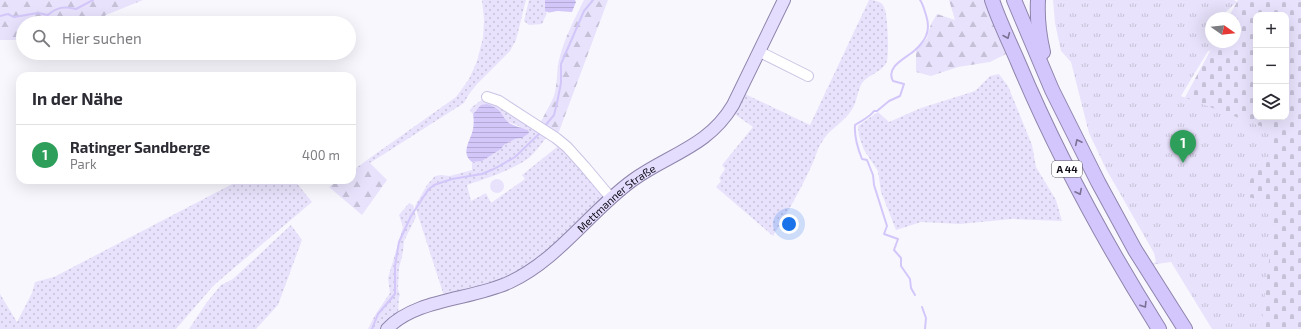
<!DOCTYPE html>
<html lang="de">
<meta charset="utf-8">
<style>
:root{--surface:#fff;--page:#f7f7f7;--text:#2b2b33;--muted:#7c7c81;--line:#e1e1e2;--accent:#87822a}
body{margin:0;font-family:"Exo 2",sans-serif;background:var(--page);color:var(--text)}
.controls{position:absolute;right:12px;top:12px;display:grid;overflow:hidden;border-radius:8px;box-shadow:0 4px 16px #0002}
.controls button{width:36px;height:36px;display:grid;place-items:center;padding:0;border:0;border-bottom:1px solid var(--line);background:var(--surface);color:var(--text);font:20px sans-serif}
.compass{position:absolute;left:1205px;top:12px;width:36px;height:36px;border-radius:50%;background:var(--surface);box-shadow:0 4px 16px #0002;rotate:104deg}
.you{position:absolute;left:789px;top:224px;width:14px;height:14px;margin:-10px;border:3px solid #fff;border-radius:50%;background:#1a73e8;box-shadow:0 0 0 6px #1a73e833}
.badge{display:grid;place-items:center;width:26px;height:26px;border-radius:50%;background:var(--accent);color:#fff;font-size:13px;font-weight:700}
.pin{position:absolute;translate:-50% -33px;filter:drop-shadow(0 1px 2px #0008)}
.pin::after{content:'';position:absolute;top:21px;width:14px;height:12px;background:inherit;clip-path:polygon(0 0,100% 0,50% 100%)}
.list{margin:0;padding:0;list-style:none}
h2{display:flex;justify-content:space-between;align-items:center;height:52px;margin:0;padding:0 16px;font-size:17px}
h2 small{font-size:13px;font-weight:400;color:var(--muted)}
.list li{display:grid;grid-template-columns:26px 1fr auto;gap:12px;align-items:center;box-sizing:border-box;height:60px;padding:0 16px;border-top:1px solid var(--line)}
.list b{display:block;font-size:15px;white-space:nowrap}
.list p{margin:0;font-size:13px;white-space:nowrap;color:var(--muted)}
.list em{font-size:13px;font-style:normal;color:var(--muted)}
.icon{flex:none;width:22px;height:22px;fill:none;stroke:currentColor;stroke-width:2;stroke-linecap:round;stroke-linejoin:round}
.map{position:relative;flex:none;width:1301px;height:329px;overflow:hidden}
.search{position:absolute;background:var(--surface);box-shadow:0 4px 16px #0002;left:16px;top:16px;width:340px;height:44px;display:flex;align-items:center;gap:10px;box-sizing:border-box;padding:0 14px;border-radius:22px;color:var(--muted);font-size:15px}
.panel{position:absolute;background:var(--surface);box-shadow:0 4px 16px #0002;left:16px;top:72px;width:340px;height:112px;border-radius:12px}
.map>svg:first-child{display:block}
.grass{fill:url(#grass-dots)}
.forest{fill:url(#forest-firs)}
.cemetery{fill:url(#cemetery-stones);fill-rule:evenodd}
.park{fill:url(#park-tufts)}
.pitch{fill:#e8e2fc}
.water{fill:url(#water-rules)}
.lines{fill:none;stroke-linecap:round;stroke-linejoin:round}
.stream{stroke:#d3c7fa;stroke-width:2}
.minor-casing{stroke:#cbc3e5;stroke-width:12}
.major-casing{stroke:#8f85ac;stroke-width:14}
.highway-casing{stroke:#8f85ac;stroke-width:16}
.minor{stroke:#fff;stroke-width:10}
.major{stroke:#e5ddfd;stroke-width:12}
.highway{stroke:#d3c6fc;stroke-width:14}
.oneway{stroke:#7b7295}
.labels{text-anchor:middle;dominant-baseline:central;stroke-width:4;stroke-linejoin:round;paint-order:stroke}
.shield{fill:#fff;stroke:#58555d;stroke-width:1}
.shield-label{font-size:10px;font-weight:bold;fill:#100c18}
.street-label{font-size:11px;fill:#100c18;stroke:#fff}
</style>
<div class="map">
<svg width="1301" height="329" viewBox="0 0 1301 329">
<defs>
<pattern id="grass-dots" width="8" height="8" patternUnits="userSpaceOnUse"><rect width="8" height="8" fill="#e8e2fc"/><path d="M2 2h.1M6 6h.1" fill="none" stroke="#c6c1d7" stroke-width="1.8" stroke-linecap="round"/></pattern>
<pattern id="forest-firs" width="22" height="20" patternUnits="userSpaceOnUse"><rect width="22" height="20" fill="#e8e2fc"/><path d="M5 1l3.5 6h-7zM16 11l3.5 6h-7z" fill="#c6c1d7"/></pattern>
<pattern id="cemetery-stones" width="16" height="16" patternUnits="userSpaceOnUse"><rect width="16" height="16" fill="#e8e2fc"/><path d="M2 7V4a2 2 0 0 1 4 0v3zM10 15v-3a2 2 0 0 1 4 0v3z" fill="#c6c1d7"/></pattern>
<pattern id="park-tufts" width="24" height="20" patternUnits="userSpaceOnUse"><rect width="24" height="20" fill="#e8e2fc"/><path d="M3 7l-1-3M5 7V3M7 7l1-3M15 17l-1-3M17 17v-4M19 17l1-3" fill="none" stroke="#c6c1d7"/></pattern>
<pattern id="water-rules" width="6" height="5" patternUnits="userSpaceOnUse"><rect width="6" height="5" fill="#d3c7fa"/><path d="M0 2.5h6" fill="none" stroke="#b4aad6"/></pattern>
</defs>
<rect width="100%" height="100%" fill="#f9f7fe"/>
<g class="grass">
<path d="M482 0H526L516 40 510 51 478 83 469 94 464 103 370 163 367 160 456 97 469 79 477 61 483 38 484 20Z"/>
<path d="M529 0H545V11L547 13 542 24 529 25 524 21Z"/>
<path d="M869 0C874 0 882 1 884 7 888 14 889 53 887 61 884 71 868 75 862 83 857 92 857 103 851 111 843 123 829 129 822 142 817 149 815 159 811 167 800 191 787 213 773 236L716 187 721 181 719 178 725 169 722 165 753 127 733 113 745 94 810 125Z"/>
<path d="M999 74 1008 86 1017 108 1032 145 1036 167 1056 200 1062 221 1012 219 960 224 921 222 896 230 881 192 878 171 864 150 859 136 858 126 878 112 889 122 921 108 975 91 990 76Z"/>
<path d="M483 99H490L546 133V138C541 144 537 150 532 155 519 168 485 179 467 185L471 201 486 193 491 203 525 179 522 175 562 143 607 195 580 227 513 278 445 299 415 206 427 185 435 176 441 175 450 176 472 170V162L482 161 501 149 504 145 515 139 522 138 528 130 522 129 519 126 476 110 473 114 470 111 472 107Z"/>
<path d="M240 180H294L312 202 214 285 176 329H0V294L17 322 32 293 35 282 54 277Z"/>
<path d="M409 203 413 205 416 217 404 241 403 252 399 268 398 289 400 295 399 297 398 315 384 329H368L375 315 390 293 388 278 403 227 399 215Z"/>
<path d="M291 225 302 240 278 305 256 329H189L207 302 221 285 233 279Z"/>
</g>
<g class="forest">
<path d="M0 0H143L106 15 95 23H23V40H0Z"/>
<path d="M584 0H608L557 137 539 126C543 116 550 106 554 96 558 83 556 69 560 56 565 37 575 18 584 0Z"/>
<path d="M949 0H985L1006 54 990 62 958 67 931 76 916 72V51L927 38 931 24 937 14 955 20Z"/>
<path d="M367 160 387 180 362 215 329 187 339 180H352V171Z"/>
</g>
<path class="cemetery" d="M1238 0H1301V329H1254L1228 195 1183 101 1215 42H1235V18H1228ZM1256 15H1286V117H1256Z"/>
<path class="park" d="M1053 0H1234L1237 2 1219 18H1211V42H1222L1219 50 1208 51 1181 96 1276 132 1268 157 1250 180 1248 197 1265 201 1275 212 1261 329H1212L1171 262 1150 265 1156 262 1154 253 1106 169 1089 133 1071 62 1061 51 1055 23Z"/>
<circle class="pitch" cx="497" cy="186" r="7"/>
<g class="water">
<path d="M545 0H575L576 2 572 12C567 12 562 11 558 11 553 11 551 14 545 11Z"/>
<path d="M487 104C504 110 499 114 509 123 512 125 524 129 528 130L529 133 522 138 515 139 504 145 501 149 482 161 472 162C461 154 469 142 472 133 474 127 474 120 473 114L481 105Z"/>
</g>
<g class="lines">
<g class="stream">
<path d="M0 16 8 14 14 17 38 13 48 15C57 7 64 6 76 9L93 0"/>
<path d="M544 127 554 115 557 103 561 83V64L584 11 593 0"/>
<path d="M915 295 911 288 910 279 901 266V258L894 250 898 239 884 234 887 226 874 185 873 175 867 160 862 159C858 149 854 137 855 125 862 120 869 118 874 111H877L889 101 900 96 904 84 893 81C885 67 906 58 914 51 918 48 924 41 926 36 929 29 928 21 926 15 924 9 923 4 920 0"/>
<path d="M922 307 926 318 925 329"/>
<path d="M372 329 378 314 395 294V266L399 242 411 216 428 190 434 185 452 179 482 174 494 169 515 157 541 132"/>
</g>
<defs>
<g id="minor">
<path d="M760 52 808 76"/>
<path d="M487 97 499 101 556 138 567 147 585 167 611 198"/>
</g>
<g id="major">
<path id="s1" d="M387 329C416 298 473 300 510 282 559 259 590 211 633 180 669 154 708 147 733 105L784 0"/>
</g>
<g id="highway">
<path d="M992 0C999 21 1009 41 1018 62 1057 155 1105 243 1159 329"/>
<path d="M1014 0 1052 90 1098 182 1135 250 1185 329"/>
<path d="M1038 0C1037 18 1039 35 1043 52"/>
</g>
</defs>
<use href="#minor" class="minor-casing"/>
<use href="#major" class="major-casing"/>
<use href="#highway" class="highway-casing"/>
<use href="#minor" class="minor"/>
<use href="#major" class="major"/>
<use href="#highway" class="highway"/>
</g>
<defs><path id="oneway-chevron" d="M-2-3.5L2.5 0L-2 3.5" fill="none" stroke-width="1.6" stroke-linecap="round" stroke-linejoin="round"/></defs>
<g class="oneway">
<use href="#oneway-chevron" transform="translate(1007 36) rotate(67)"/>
<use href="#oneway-chevron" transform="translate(1078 142) rotate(-116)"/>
<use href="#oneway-chevron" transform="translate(1079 192) rotate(63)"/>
<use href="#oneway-chevron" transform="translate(1144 305) rotate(58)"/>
</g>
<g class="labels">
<rect class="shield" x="1052" y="161" width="30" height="16" rx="3"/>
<g class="shield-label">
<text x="1067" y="169">A 44</text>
</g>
<g class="street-label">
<text stroke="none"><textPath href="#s1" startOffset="269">Mettmanner Straße</textPath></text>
</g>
</g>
</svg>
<div class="controls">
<button>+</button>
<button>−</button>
<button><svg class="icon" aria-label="layers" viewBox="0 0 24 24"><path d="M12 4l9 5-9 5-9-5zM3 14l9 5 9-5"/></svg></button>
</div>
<svg class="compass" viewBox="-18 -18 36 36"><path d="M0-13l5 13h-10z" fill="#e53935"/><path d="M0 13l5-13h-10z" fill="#7c7c81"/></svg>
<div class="you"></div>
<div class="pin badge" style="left:1183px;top:163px;background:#2e9e5b">1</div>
<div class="search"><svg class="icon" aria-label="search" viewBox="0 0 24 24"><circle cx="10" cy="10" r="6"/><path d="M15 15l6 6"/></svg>Hier suchen</div>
<section class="panel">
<h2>In der Nähe<small></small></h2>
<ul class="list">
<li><span class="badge" style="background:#2e9e5b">1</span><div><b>Ratinger Sandberge</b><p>Park</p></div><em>400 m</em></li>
</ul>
</section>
</div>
